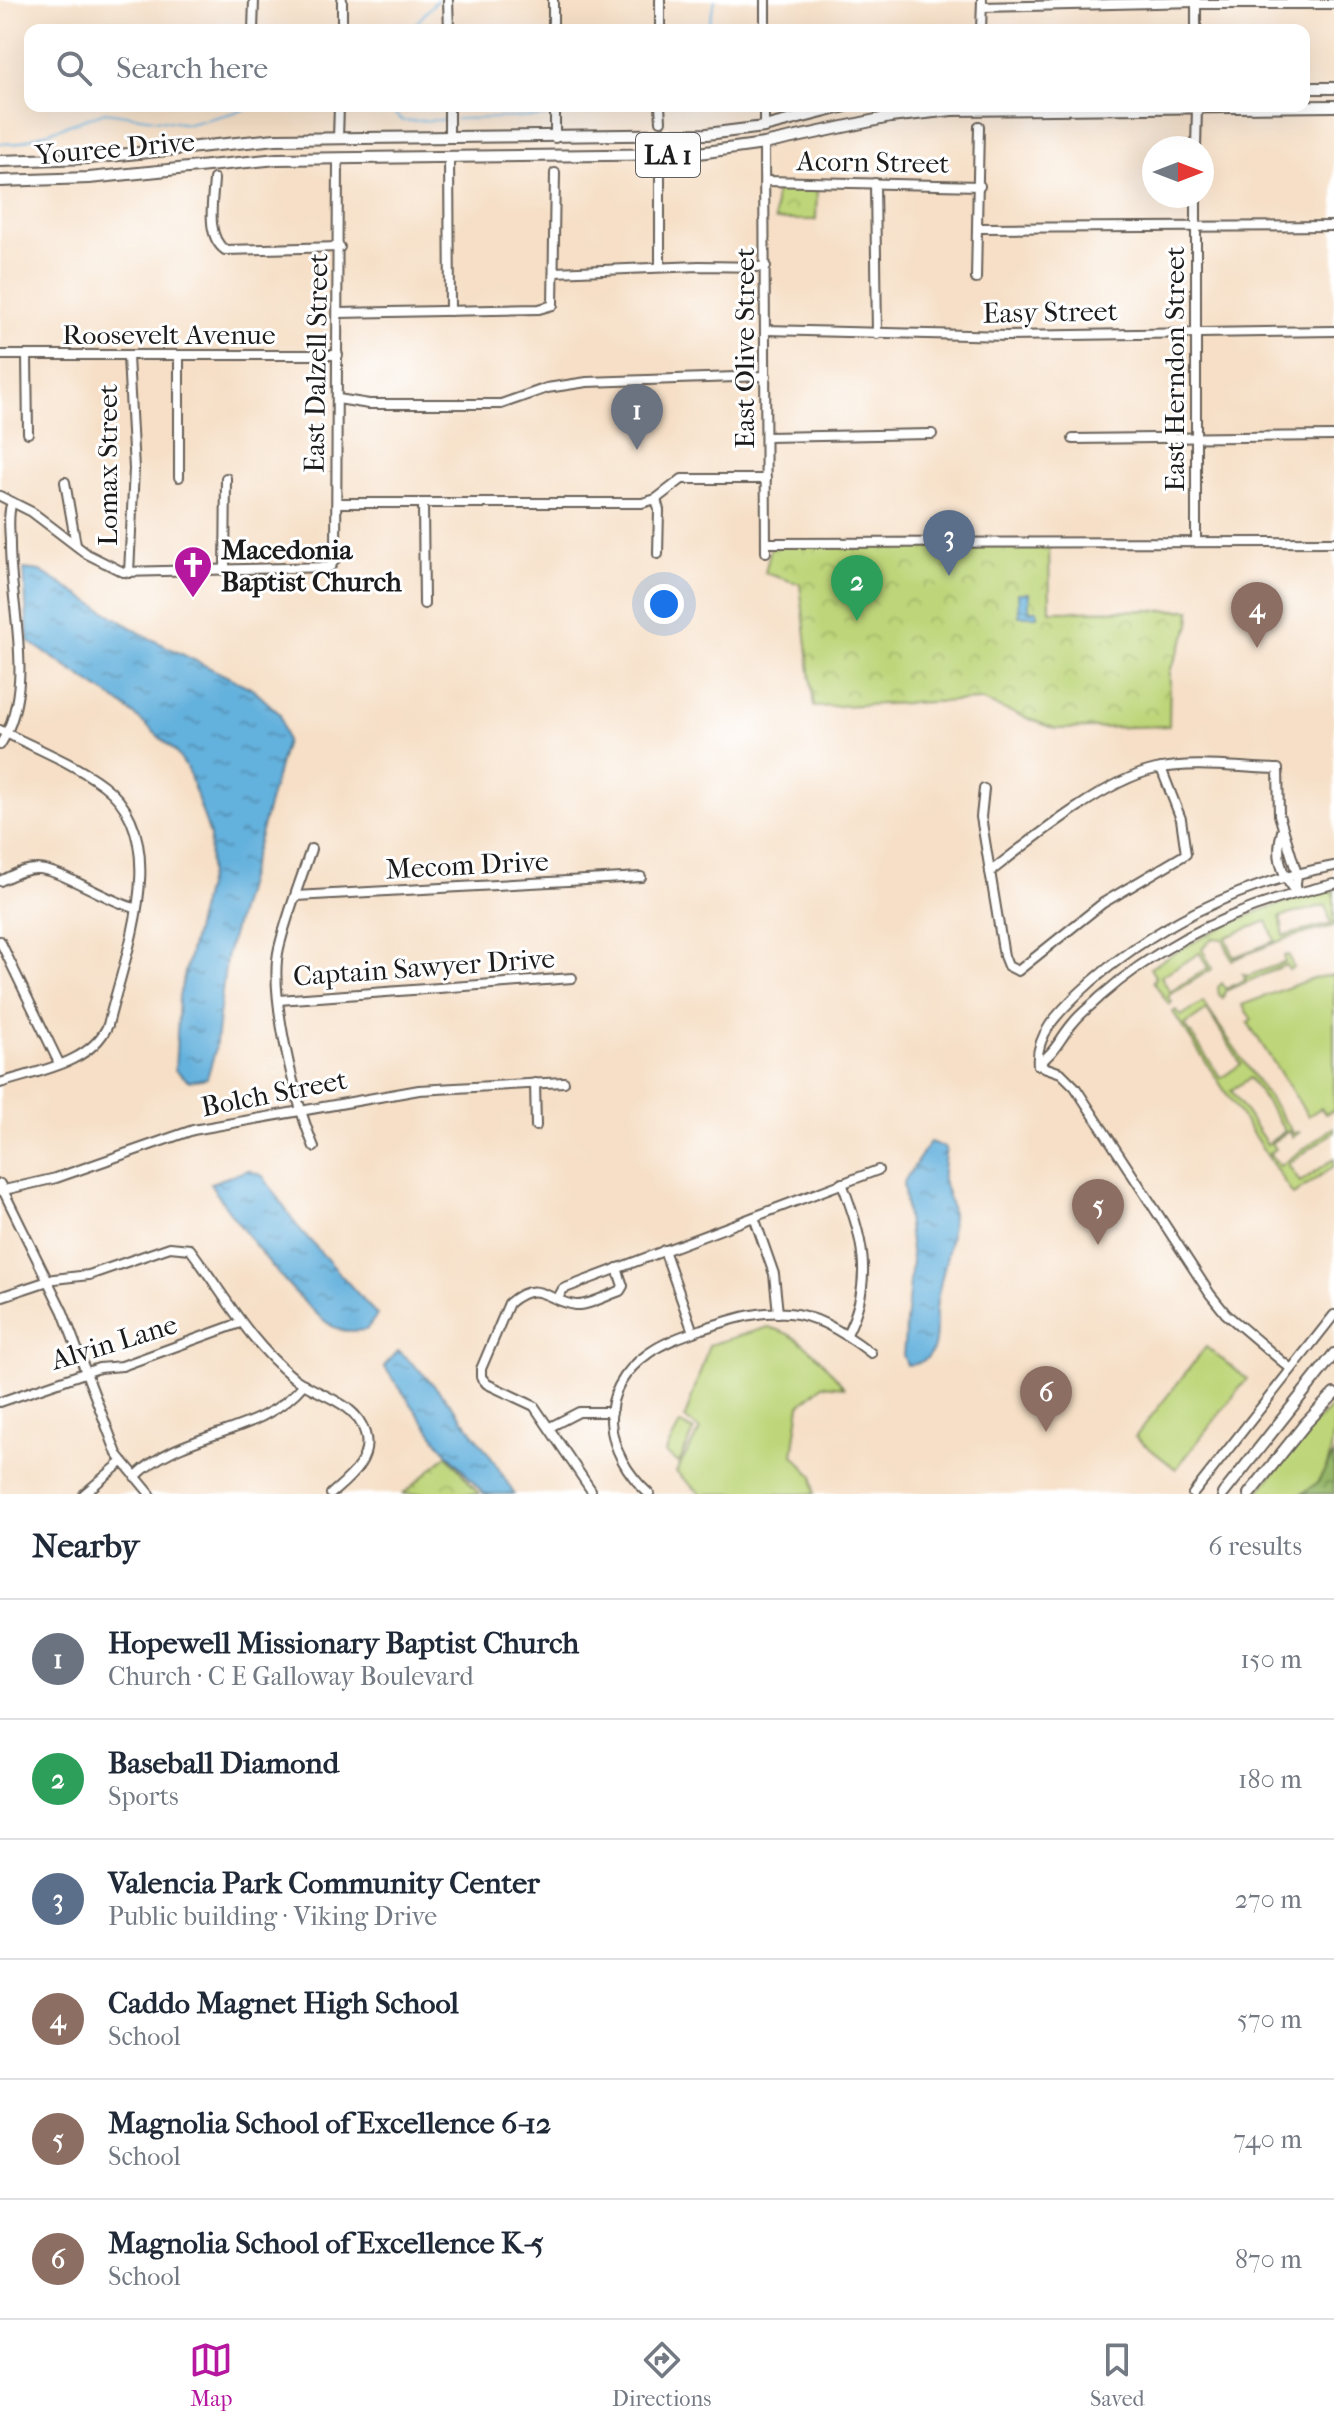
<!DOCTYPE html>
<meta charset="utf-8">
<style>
:root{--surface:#fff;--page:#f6f6f7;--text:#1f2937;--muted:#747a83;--line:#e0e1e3;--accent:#b5179e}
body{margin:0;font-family:"IM FELL French Canon",serif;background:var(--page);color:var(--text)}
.compass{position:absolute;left:1142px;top:136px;width:72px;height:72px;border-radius:50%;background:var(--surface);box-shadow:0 8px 32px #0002;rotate:90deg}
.you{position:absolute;left:664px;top:604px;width:28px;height:28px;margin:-20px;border:6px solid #fff;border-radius:50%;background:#1a73e8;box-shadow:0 0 0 12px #1a73e833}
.badge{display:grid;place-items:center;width:52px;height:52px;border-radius:50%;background:var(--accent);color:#fff;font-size:26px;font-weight:700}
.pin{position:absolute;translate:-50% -66px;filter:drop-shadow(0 2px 4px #0008)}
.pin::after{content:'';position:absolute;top:42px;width:28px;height:24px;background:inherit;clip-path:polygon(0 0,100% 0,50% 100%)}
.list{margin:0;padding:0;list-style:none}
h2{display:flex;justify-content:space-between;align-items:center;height:104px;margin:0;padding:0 32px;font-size:34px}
h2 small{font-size:26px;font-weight:400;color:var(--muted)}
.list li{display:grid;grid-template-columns:52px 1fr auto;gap:24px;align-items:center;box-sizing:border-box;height:120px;padding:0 32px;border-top:2px solid var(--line)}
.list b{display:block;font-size:30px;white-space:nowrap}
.list p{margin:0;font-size:26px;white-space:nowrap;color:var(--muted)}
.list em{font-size:26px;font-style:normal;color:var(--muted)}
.icon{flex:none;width:44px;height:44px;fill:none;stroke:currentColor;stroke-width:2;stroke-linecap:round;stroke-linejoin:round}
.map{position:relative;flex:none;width:1334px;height:1494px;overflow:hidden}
.search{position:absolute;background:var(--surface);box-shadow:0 8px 32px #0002;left:24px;right:24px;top:24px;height:88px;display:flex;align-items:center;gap:20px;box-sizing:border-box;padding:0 28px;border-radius:16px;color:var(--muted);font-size:30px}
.sheet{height:824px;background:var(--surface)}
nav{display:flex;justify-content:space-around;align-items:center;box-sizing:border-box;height:112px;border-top:2px solid var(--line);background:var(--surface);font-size:22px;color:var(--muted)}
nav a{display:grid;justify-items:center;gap:4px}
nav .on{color:var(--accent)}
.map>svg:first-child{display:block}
.grass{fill:#bed579;stroke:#6d784a;stroke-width:2;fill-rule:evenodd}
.forest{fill:url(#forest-crowns);stroke:#596942;stroke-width:2}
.park{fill:url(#park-crowns);stroke:#6d784a;stroke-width:2}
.water{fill:url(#water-ripples);stroke:#40667c;stroke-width:2}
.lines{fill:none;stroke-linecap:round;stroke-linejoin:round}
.stream{stroke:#64b1dd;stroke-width:2}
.minor-casing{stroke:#686058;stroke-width:12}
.major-casing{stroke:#686058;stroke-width:14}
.minor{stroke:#fff;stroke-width:8}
.major{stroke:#fff;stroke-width:10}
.labels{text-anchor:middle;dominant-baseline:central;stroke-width:6;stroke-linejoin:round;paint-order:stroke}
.shield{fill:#fff;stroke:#606060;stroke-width:2}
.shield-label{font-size:26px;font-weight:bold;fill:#1c1c1c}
.street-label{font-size:28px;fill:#1c1c1c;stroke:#fff}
.poi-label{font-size:28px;font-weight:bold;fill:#1c1c1c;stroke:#fff;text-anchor:start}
</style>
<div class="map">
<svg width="1334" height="1494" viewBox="0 0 1334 1494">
<defs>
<pattern id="forest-crowns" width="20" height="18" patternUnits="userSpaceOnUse" patternTransform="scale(2)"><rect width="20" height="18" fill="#96b669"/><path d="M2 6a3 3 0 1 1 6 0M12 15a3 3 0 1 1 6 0" fill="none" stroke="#7a9356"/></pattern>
<pattern id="park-crowns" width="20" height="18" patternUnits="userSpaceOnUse" patternTransform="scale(2)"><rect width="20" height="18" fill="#bed579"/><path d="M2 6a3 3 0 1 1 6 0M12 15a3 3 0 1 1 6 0" fill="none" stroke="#a3b668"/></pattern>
<pattern id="water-ripples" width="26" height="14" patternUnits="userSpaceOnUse" patternTransform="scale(2)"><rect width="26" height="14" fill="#64b1dd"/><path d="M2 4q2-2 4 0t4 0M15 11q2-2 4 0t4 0" fill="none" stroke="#528fb2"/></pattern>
</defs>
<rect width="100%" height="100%" fill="#fff"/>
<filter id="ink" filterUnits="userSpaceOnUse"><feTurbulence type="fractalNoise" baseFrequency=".0125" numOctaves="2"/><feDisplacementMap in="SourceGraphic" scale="16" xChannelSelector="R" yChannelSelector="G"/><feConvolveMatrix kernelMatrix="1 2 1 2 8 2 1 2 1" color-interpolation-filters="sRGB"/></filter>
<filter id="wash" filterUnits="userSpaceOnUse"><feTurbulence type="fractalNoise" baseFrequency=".006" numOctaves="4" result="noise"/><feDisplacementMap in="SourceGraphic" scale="32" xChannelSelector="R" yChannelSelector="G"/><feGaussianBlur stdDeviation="1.8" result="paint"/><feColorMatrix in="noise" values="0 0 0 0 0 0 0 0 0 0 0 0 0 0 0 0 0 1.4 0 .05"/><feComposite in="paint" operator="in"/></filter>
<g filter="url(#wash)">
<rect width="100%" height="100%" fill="#f6dfc6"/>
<g class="grass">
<path d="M1334 890V926L1285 939 1232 960 1223 939 1213 938 1202 948 1212 969 1168 996 1172 1002 1169 1005 1153 981 1156 978 1150 968C1206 932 1267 902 1334 890ZM1326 905 1331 924 1284 936 1280 917ZM1267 921 1275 941 1234 957 1226 937ZM1200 953 1208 968 1170 992 1161 976Z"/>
<path d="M1289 955 1293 968 1289 970 1286 965 1225 991 1223 998 1219 995 1218 987 1222 983 1226 989 1246 979 1243 974 1248 976 1285 962 1284 956Z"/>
<path d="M1334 975V1110L1325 1114 1321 1108 1308 1116 1248 1023 1252 1020 1242 1005 1313 978Z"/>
<path d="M1203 1002 1293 1133 1300 1132 1293 1137 1289 1131 1271 1143 1275 1149 1269 1154 1280 1166 1334 1127V1132L1288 1164 1300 1182 1334 1159V1166L1293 1195 1173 1012 1176 1010 1181 1016ZM1207 1010 1241 1064 1221 1078 1185 1025ZM1250 1078 1285 1131 1267 1144 1231 1090Z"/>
<path d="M768 1327C804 1335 821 1360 844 1387L823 1385 800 1405 793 1455 813 1476 814 1494H701L676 1472 700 1430 685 1418 709 1345Z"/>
<path d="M1206 1347 1247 1379 1176 1469 1135 1437Z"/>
<path d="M1334 1405C1334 1433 1334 1483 1301 1494 1289 1494 1270 1494 1257 1494L1307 1430Z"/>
</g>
<path class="forest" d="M1334 1454V1494H1302L1318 1482Z"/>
<g class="park">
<path d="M775 189H817L816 220H775Z"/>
<path d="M1049 542 1050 611 1191 610 1190 625 1170 671 1169 726 1055 729 980 700 814 707 800 584 765 573 772 543Z"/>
<path d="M680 1424 694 1431 679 1463 665 1453Z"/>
<path d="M447 1455 479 1494H403Z"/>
</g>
<g class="water">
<path d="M24 569 40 571 147 637 253 689 280 714 286 741 226 958 215 1051 207 1078 189 1081 175 1070 179 997 209 874 210 836 188 770 174 750 123 705 28 641Z"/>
<path d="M1018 593H1029V610H1037V616H1019Z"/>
<path d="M930 1142 946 1148C945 1157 942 1169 943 1179 945 1191 952 1202 952 1215 952 1246 942 1272 937 1301 932 1328 947 1361 907 1365L903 1355 912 1260 903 1183Z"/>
<path d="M248 1170 263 1176 297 1226 377 1315 366 1330C359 1330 348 1332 341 1330 312 1323 227 1212 210 1183Z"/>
<path d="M398 1351C438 1383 489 1449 514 1494H484L442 1447 384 1366Z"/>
</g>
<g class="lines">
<g class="stream">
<path d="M410 30 437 0"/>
<path d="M701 30 709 23 715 0"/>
<path d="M386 106 403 121 444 120"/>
<path d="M588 114 602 106"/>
<path d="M456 119 546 117"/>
<path d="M0 143 15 144 105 112 189 124 259 106"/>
</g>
</g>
</g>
<g filter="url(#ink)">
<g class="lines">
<defs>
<g id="minor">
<path d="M342 0V30"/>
<path d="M448 0 449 30"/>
<path d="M553 0V30"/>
<path d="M660 0V30"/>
<path d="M1196 1V30"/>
<path d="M1196 4H1334"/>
<path d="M982 7 1196 2"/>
<path d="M253 30 254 0"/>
<path d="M765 30V0"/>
<path d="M981 30 982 0"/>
<path d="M449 106V138"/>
<path d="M555 106V138"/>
<path d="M660 106 661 121"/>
<path d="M764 127V106"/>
<path d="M338 138 339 106"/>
<path d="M764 144 766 552"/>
<path d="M1196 148 1197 107"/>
<path d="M449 157 450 311"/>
<path d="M214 179C213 200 205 236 225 250L340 247"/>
<path d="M766 181 980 186"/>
<path d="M875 183 877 334"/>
<path d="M1196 196V542"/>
<path d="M979 228 1334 226"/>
<path d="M660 267V172"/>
<path d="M555 272 699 266 766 267"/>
<path d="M976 279 979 126"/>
<path d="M339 313 539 309 553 305 555 173"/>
<path d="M766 330 1008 336 1334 331"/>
<path d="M0 355H338"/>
<path d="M27 355 28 433"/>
<path d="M128 357 134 469 129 573"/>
<path d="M338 399 369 404H501L547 388 587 382 766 376"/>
<path d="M766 437 932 434"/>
<path d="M1073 439 1334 436"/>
<path d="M179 477V357"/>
<path d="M65 482 76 545"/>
<path d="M0 496 32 512 87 554 123 572 330 567 336 558 338 158"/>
<path d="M656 499 659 510 658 554"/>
<path d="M337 503H642L656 499 682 479H766"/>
<path d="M423 503 424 604"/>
<path d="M766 543 1334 542"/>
<path d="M225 571 226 478"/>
<path d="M0 730C33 747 72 762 103 785 174 838 125 953 108 1025 91 1064 37 1071 0 1083"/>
<path d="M0 745C37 687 10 608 10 545 10 531 7 515 12 502"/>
<path d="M984 789 981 817 1004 956 1008 966 1018 971 1103 903 1186 854 1181 819 1161 768"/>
<path d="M1282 831C1275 855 1281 873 1295 892"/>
<path d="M311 849C300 882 287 915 279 948 268 993 296 1104 314 1147"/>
<path d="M990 872C1031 840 1105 780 1156 769 1194 761 1239 768 1278 769L1279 815 1297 874 1295 893"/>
<path d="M0 881C11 876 23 869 36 869 59 868 106 901 135 908"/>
<path d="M296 896 641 877"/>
<path d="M0 941 59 1063"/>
<path d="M279 1000 572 978"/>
<path d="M1038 1064C1055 1053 1060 1038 1073 1023 1081 1013 1091 1006 1100 997 1167 938 1248 903 1334 884"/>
<path d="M1038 1065 1061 1073 1075 1087 1210 1294 1226 1314 1291 1369"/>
<path d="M1038 1065C1035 1035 1059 1012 1079 993 1149 927 1240 883 1334 866"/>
<path d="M535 1083 536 1126"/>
<path d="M842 1183C862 1237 875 1279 847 1334"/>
<path d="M0 1184 63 1312 117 1454 150 1494"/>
<path d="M0 1191 56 1178 193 1130 419 1090 564 1082"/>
<path d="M754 1217 774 1274 778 1313"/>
<path d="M664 1250 693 1332"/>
<path d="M0 1297 54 1279 89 1275 170 1247 190 1249C224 1294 249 1342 294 1378 318 1396 356 1401 365 1433 373 1460 349 1478 331 1494"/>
<path d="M558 1298 563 1289 878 1170"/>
<path d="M0 1402 99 1368 122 1366 240 1323"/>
<path d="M550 1427 579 1412H612"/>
<path d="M135 1477C184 1428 258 1439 304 1384"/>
<path d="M591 1490 534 1406 487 1384 481 1377V1369L509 1303C539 1278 546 1301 576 1305 588 1306 608 1295 620 1291L623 1286 617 1268"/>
<path d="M84 1494 122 1462"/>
<path d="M649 1494C604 1453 593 1392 649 1353 666 1341 685 1335 705 1328 733 1319 759 1310 789 1313 818 1315 849 1336 871 1353"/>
<path d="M1193 1494 1334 1315"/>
</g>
<g id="major">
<path d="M1304 88H1334"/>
<path d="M0 161 89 158 276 139 707 134 764 127 846 106"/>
<path d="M0 181 89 178 277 159 691 154 764 144 890 117 952 110 1334 106"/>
<path d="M1223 1494 1334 1354"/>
<path d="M1249 1494 1306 1423 1334 1394"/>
</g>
</defs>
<use href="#minor" class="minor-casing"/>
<use href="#major" class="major-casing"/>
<use href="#minor" class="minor"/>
<use href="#major" class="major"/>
</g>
</g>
<defs>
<symbol id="church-pin" viewBox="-11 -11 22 30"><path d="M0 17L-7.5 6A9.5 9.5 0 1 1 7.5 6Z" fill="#b5179e" stroke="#fff"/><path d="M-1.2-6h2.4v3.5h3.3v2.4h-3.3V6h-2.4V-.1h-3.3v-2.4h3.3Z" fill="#fff"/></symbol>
</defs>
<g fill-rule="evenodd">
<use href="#church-pin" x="171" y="543" width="44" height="60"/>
</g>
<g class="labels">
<rect class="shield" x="636" y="133" width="64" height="44" rx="6"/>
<g class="shield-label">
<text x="668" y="155">LA 1</text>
</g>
<g class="street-label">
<text transform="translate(115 148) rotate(-5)">Youree Drive</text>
<text transform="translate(873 162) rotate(1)">Acorn Street</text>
<text transform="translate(1050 312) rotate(-1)">Easy Street</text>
<text x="169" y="334">Roosevelt Avenue</text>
<text transform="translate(744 348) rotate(-90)">East Olive Street</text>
<text transform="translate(316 363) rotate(-89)">East Dalzell Street</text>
<text transform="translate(1174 369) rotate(-90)">East Herndon Street</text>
<text transform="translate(107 465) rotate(-90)">Lomax Street</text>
<text transform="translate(467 865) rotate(-3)">Mecom Drive</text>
<text transform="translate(424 967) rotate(-4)">Captain Sawyer Drive</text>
<text transform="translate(274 1093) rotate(-11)">Bolch Street</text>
<text transform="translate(114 1342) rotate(-17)">Alvin Lane</text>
</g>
<g class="poi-label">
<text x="221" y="549">Macedonia<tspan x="221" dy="32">Baptist Church</tspan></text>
</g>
</g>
</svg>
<svg class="compass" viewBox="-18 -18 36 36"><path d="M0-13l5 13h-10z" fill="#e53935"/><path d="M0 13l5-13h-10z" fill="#747a83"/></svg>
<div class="you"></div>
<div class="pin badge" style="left:637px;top:450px;background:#6b7280">1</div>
<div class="pin badge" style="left:857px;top:621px;background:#2e9e5b">2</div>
<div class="pin badge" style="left:949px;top:576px;background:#5c6f8a">3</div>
<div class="pin badge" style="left:1257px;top:648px;background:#8d6e63">4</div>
<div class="pin badge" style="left:1098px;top:1245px;background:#8d6e63">5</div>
<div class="pin badge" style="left:1046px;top:1432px;background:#8d6e63">6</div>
<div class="search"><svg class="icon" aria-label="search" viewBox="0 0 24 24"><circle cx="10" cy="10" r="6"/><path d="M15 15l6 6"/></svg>Search here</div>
</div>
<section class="sheet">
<h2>Nearby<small>6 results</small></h2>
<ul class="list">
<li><span class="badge" style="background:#6b7280">1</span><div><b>Hopewell Missionary Baptist Church</b><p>Church · C E Galloway Boulevard</p></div><em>150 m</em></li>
<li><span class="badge" style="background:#2e9e5b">2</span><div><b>Baseball Diamond</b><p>Sports</p></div><em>180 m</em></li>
<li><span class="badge" style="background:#5c6f8a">3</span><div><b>Valencia Park Community Center</b><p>Public building · Viking Drive</p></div><em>270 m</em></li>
<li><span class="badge" style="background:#8d6e63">4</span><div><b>Caddo Magnet High School</b><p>School</p></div><em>570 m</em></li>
<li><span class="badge" style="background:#8d6e63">5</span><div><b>Magnolia School of Excellence 6-12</b><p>School</p></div><em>740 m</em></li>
<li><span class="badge" style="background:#8d6e63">6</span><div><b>Magnolia School of Excellence K-5</b><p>School</p></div><em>870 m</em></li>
</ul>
</section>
<nav>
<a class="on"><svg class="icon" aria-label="map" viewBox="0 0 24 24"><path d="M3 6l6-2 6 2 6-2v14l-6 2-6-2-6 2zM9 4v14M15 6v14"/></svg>Map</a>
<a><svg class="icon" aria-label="directions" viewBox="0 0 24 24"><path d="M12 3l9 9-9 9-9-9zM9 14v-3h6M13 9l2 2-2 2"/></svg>Directions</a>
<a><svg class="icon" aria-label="saved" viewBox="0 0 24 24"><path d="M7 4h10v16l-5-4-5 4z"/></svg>Saved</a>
</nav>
